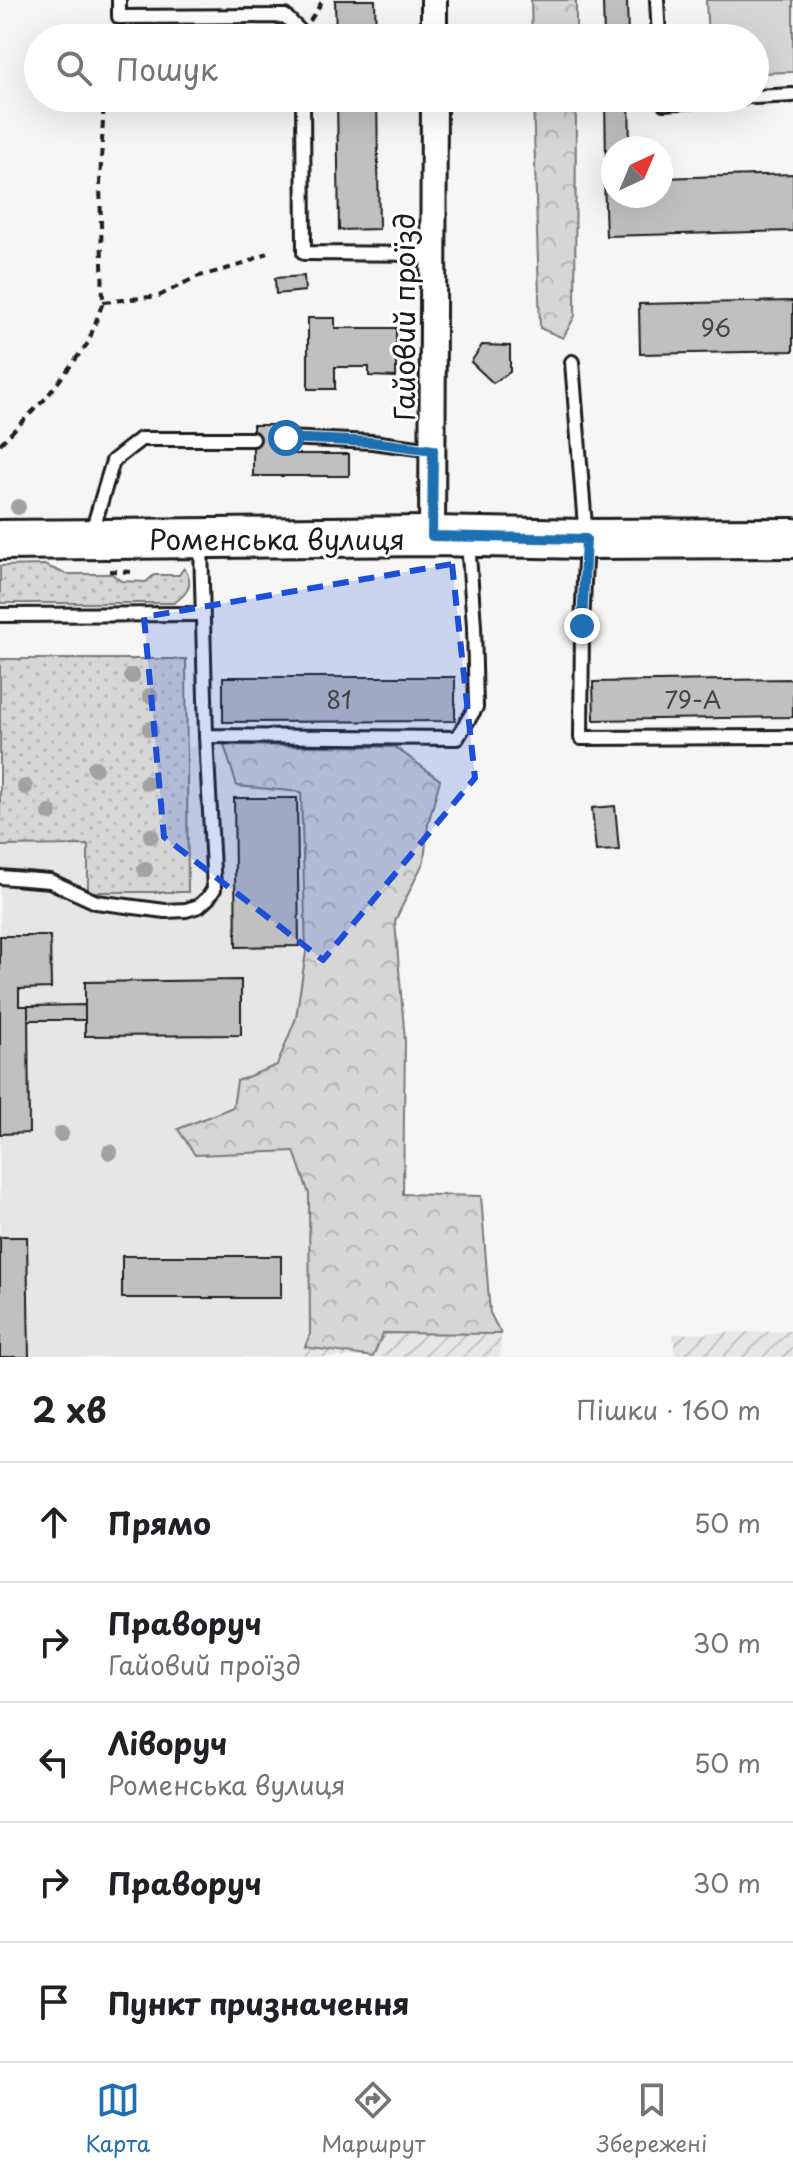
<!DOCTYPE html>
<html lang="uk">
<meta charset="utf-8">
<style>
:root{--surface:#fff;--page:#f6f6f6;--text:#202124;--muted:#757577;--line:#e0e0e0;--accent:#1f6fb2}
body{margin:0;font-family:"Playpen Sans",sans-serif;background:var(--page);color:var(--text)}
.compass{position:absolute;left:601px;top:136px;width:72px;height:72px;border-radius:50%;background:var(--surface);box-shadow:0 8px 32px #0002;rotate:44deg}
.stop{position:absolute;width:24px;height:24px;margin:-18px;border:6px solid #1f6fb2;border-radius:50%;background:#fff}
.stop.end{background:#1f6fb2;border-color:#fff;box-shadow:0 2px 8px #0008}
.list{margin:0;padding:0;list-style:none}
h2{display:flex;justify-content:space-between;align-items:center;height:104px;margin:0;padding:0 32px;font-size:34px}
h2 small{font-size:26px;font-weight:400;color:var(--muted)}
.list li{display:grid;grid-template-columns:52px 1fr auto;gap:24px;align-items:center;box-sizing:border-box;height:120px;padding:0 32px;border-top:2px solid var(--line)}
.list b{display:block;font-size:30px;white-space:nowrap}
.list p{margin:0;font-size:26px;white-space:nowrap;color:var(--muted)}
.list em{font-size:26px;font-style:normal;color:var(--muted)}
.icon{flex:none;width:44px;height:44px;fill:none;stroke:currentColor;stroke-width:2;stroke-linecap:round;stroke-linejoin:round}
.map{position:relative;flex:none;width:793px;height:1357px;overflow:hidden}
.search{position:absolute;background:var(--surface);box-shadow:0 8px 32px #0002;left:24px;right:24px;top:24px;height:88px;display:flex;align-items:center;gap:20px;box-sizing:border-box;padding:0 28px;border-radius:44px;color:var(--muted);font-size:30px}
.sheet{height:704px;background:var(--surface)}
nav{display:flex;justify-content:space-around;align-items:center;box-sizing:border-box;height:112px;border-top:2px solid var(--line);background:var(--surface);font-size:22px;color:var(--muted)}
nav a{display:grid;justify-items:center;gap:4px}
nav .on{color:var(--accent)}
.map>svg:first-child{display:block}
.built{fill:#e6e6e6}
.industrial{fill:url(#industrial-furrows)}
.grass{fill:url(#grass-dots);stroke:#797979;stroke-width:2}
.forest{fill:url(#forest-crowns);stroke:#797979;stroke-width:2}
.garden{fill:#d6d6d6;stroke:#797979;stroke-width:2}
.building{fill:#c0c0c0;stroke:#1c1c1c;stroke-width:2}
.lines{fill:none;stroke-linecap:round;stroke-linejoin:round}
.service-casing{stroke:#1c1c1c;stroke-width:18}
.minor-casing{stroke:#1c1c1c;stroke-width:30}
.primary-casing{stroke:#1c1c1c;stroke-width:44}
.path{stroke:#1c1c1c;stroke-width:4;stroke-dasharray:8 6;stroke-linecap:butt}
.service{stroke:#fff;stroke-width:12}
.minor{stroke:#fff;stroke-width:24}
.primary{stroke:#fff;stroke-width:38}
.tree{fill:#a2a2a2}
.route{stroke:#1f6fb2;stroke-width:10}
.marked{fill:#1d4ed8;fill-opacity:0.2;stroke:#1d4ed8;stroke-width:6;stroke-dasharray:16 10;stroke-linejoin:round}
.labels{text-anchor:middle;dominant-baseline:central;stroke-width:6;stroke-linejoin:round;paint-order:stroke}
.number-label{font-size:24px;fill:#454545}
.street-label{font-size:28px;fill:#1c1c1c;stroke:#fff}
</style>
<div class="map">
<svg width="793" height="1357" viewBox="0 0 793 1357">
<defs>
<pattern id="industrial-furrows" width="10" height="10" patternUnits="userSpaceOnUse" patternTransform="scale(2)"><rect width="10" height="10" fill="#e6e6e6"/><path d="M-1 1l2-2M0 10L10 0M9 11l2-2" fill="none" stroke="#c5c5c5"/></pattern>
<pattern id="grass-dots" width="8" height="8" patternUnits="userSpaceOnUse" patternTransform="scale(2)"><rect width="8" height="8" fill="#d6d6d6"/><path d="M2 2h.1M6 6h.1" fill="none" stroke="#b7b7b7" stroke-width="1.8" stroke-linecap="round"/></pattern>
<pattern id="forest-crowns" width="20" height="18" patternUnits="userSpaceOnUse" patternTransform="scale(2)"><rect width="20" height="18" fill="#d6d6d6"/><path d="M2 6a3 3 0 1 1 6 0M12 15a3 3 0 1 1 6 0" fill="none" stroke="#b7b7b7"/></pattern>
</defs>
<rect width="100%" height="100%" fill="#f6f6f6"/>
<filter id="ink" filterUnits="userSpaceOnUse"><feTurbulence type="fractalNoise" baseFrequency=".0125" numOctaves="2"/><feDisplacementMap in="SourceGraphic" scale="16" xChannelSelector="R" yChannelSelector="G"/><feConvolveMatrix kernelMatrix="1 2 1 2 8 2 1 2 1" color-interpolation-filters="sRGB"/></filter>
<g filter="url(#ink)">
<path class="built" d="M0 659H186L187 747 224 745 395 747 440 780 428 824 424 861 395 921 405 1041 403 1194 481 1196 490 1313 501 1334 383 1333 373 1357 306 1347 302 1357H0Z"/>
<g class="industrial">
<path d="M793 1331V1357H675L673 1334Z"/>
<path d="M383 1333 501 1334 500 1357H302L305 1347 373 1357Z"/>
</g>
<g class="grass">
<path d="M44 565 66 574H112L121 581 146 582 154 575H179L184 568C195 584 188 593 174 603H0V566Z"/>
<path d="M0 659H186L188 892H88V845L0 846Z"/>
</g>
<g class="forest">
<path d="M531 0H576V38H532Z"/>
<path d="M533 98H576L575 316 563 338 540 328Z"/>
<path d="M224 745 395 747 440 780 428 824 424 861 395 921 405 1041 403 1194 481 1196 490 1313 501 1334 383 1333 373 1357 305 1347 310 1334 309 1194 294 1151 195 1155 178 1129 233 1107 237 1081 277 1065 296 1018 306 952 301 792 237 786Z"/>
</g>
<path class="garden" d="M706 0H793V72L755 73V38H708Z"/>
<g class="building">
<path d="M335 0H375L376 38H336Z"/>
<path d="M603 1H627L628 38H604Z"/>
<path d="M337 98H377L379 229 339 230Z"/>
<path d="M605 98H629L630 148H613V161H606Z"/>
<path d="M793 174V231L606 236 604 179H613V196H661V178Z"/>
<path d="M304 276 305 291 276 294 275 278Z"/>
<path d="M793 301V351L640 354 639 304Z"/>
<path d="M308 318H335V328H396V377L369 376V367H335V389H308Z"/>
<path d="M482 345 510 346V372L493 383 471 362Z"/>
<path d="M253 425H286V454H349V476H253Z"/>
<path d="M223 677H455V721L223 722Z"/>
<path d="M793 679V717L594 720 593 682Z"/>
<path d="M234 798H297L299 946 236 947Z"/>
<path d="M615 806 619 850 596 851 592 808Z"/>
<path d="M0 936H50L51 988 19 989V1006H28L29 1133 0 1134Z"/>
<path d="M241 980V1035L85 1036V982Z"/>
<path d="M85 1005V1020H28V1006Z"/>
<path d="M0 1237H27L29 1357H0Z"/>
<rect x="122" y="1256" width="159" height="42"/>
</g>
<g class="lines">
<defs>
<g id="service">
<path d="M119 0V17L285 16 302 33V38"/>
<path d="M657 0 659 38"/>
<path d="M755 97 793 95"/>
<path d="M303 98 304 253 433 254"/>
<path d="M663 98 664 103 743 98"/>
<path d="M572 362 586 539 582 626 581 738 793 737"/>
<path d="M286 438 372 442 433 450"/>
<path d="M91 535 113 461 141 439H253"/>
<path d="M201 544 206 736 457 738 476 707 474 626 468 541"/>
<path d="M0 615 202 614"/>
<path d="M0 877 50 881 96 902 165 911 186 910 199 906 208 898 214 889 206 736"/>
</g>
<g id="minor">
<path d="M434 38V0"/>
<path d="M432 536 434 98"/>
</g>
<path id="primary" d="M0 540 432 536 586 539 793 538"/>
</defs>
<use href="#service" class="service-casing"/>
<use href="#minor" class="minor-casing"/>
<use href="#primary" class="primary-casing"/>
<g class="path">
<path d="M310 21 323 0"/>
<path d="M103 302 159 296 196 277 241 265 267 253"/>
<path d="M0 444 46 398 88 343 103 302 100 184 104 98"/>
<path d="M109 571 134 572"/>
</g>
<use href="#service" class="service"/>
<use href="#minor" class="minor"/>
<use href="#primary" class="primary"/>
</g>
<g class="tree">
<circle cx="18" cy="507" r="8"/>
<circle cx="132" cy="676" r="8"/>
<circle cx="150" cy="696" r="8"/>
<circle cx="150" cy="729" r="8"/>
<circle cx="95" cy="768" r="8"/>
<circle cx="147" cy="783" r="8"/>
<circle cx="25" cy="787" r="8"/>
<circle cx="50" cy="813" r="8"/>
<circle cx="151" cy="836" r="8"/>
<circle cx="145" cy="869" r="8"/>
<circle cx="61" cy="1134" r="8"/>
<circle cx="110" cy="1152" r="8"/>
</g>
</g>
<g class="lines" filter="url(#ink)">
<path class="route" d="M286 438 372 442 433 450 432 536 586 539 582 626"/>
</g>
<path class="marked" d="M452 564 475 778 323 960 164 837 144 617Z"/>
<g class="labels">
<g class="number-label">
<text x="716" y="327">96</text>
<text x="339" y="699">81</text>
<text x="693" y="699">79-А</text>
</g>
<g class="street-label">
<text transform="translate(403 317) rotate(-90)">Гайовий проїзд</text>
<text x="277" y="538">Роменська вулиця</text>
</g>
</g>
</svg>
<svg class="compass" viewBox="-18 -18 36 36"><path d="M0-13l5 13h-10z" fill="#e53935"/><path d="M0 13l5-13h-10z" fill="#757577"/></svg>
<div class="stop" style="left:286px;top:438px"></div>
<div class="stop end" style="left:582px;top:626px"></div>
<div class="search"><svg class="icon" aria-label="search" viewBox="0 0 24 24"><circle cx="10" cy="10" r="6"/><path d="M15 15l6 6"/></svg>Пошук</div>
</div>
<section class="sheet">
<h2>2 хв<small>Пішки · 160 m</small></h2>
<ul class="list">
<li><svg class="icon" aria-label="ahead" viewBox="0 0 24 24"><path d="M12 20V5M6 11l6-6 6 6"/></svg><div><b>Прямо</b></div><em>50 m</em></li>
<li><svg class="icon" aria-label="right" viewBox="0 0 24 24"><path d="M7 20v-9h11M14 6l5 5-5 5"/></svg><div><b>Праворуч</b><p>Гайовий проїзд</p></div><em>30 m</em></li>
<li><svg class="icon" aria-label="left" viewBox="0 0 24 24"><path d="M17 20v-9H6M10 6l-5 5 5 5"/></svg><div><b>Ліворуч</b><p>Роменська вулиця</p></div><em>50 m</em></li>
<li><svg class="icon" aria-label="right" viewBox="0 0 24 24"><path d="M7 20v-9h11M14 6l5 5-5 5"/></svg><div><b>Праворуч</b></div><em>30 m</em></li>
<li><svg class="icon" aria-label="arrive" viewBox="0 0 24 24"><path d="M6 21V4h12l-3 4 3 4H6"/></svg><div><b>Пункт призначення</b></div></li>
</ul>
</section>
<nav>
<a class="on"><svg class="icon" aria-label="map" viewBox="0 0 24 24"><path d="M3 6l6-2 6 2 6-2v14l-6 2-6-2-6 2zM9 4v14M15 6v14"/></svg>Карта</a>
<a><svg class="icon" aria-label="directions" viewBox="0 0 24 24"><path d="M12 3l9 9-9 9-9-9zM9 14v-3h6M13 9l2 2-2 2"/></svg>Маршрут</a>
<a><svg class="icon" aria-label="saved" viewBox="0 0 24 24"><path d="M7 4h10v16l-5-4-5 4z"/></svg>Збережені</a>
</nav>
